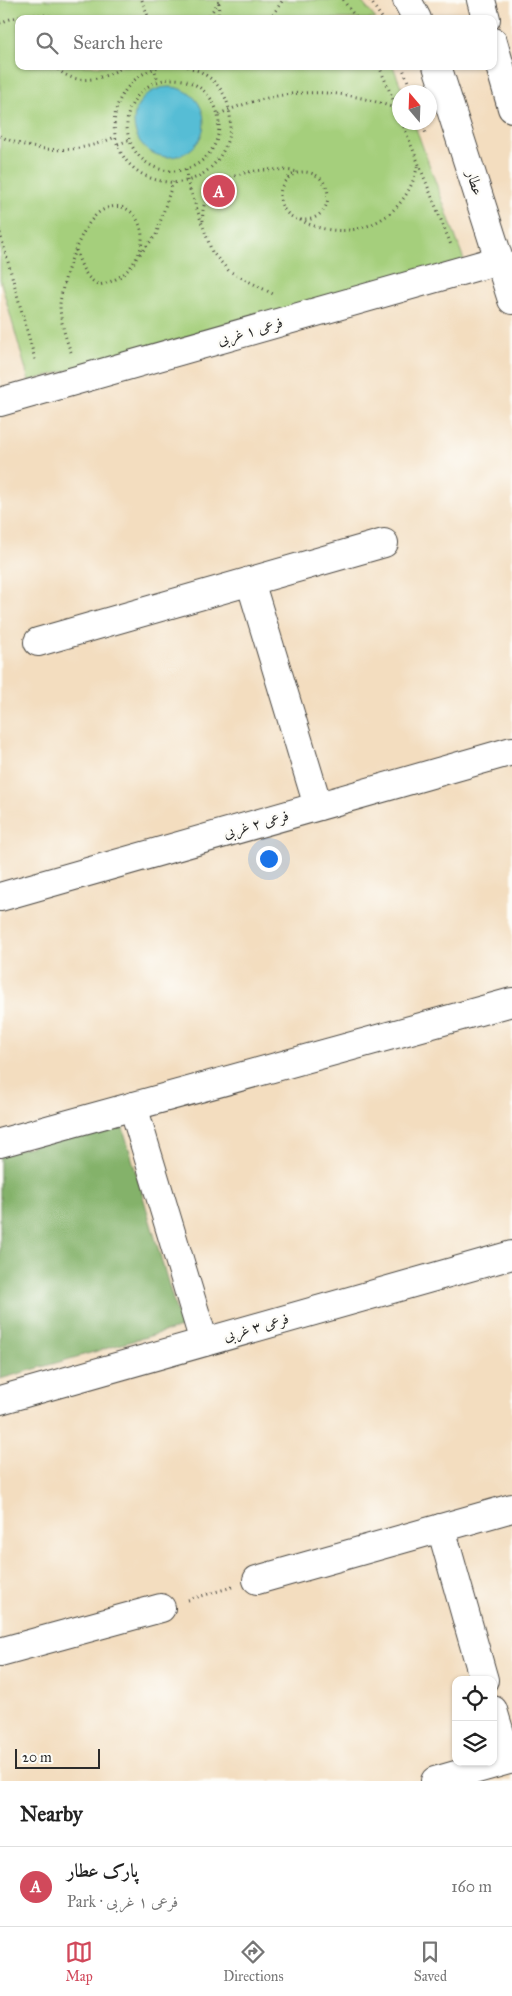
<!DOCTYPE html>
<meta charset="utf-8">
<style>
:root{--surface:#fff;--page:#f6f6f6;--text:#222;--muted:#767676;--line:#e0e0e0;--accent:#d1495b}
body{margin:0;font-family:"IM FELL Great Primer",Amiri,serif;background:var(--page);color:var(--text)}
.controls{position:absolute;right:15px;bottom:15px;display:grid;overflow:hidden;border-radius:10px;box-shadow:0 1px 4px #0004}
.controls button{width:45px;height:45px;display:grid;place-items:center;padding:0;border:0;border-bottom:1px solid var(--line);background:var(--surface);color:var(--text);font:25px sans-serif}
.compass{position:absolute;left:392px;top:85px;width:45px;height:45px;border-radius:50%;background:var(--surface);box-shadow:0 1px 4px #0004;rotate:341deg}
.scale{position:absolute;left:15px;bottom:12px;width:85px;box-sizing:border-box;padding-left:5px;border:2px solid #2b2b2b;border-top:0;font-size:14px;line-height:18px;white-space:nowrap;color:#2b2b2b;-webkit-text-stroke:4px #fdfcf7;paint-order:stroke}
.you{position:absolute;left:268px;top:858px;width:18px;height:18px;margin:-12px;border:4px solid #fff;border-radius:50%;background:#1a73e8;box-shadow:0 0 0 8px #1a73e833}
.badge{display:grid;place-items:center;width:32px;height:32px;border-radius:50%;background:var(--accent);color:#fff;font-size:16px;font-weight:700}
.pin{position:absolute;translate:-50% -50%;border:2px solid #fff;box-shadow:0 1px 5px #0006}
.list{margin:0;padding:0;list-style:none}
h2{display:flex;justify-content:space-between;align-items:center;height:65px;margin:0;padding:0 20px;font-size:21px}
h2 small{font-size:16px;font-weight:400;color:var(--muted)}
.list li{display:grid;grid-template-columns:32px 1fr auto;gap:15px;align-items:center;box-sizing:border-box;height:80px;padding:0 20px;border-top:1px solid var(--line)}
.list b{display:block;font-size:19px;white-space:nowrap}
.list p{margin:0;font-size:16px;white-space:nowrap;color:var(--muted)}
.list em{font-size:16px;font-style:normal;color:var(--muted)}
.icon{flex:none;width:28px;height:28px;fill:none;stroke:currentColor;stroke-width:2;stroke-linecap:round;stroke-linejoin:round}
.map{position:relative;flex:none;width:512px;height:1781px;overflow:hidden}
.search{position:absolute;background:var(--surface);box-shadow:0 1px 4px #0004;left:15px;right:15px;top:15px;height:55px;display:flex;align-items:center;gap:12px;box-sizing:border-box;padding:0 18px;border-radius:10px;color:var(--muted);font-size:19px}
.sheet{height:145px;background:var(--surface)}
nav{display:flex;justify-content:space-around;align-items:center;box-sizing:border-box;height:70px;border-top:1px solid var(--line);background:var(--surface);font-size:14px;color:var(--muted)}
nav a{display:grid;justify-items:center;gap:2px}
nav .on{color:var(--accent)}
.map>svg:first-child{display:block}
.green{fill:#a5cf7b;stroke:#687d53}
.forest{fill:#84b26b;stroke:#586e4b}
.water{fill:#57bdd5;stroke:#417480}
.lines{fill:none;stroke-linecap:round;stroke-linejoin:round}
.minor-casing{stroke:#494641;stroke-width:30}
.major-casing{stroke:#494641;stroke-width:30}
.path{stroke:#494641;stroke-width:3;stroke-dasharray:1 4;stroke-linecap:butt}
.minor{stroke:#fff;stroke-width:28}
.major{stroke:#fff;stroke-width:28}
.labels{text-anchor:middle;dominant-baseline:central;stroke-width:4.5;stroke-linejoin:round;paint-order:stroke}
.street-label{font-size:15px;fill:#2b2b2b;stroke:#fdfcf7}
</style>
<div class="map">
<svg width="512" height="1781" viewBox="0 0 512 1781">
<rect width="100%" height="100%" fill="#fdfcf7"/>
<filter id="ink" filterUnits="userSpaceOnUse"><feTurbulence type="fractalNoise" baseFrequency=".02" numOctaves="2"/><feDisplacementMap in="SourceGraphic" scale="10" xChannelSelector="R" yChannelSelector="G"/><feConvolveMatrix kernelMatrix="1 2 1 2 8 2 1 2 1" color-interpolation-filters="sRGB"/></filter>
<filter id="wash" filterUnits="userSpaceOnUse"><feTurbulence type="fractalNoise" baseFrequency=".0096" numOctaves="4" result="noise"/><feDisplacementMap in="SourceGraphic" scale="20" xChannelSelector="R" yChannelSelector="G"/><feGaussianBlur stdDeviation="1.12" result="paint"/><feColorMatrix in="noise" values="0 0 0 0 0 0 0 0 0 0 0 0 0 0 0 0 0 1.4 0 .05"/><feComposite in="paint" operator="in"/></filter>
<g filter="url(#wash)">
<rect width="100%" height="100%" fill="#f3ddbf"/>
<path class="green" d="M0 0H360L376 19H19V66H393L403 92H400V122L414 123 464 260 29 381 0 279Z"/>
<path class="forest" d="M121 1121 181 1327 0 1379V1155Z"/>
<circle class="water" cx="169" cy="122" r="35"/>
</g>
<g filter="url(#ink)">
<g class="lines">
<defs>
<g id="minor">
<path d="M0 402 499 260"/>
<path d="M250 581 318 806"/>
<path d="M38 642 384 543"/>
<path d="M0 897 512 751"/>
<path d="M133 1106 204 1342"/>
<path d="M0 1143 512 1002"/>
<path d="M0 1400 512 1255"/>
<path d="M441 1528 484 1680"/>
<path d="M257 1580 512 1508"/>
<path d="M0 1652 161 1608"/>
<path d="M493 1710 508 1760"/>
<path d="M435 1781 512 1759"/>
</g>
<g id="major">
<path d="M407 0 417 19"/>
<path d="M481 0 486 19"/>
<path d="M493 42 512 108"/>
<path d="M437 66 512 300"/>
</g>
</defs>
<use href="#minor" class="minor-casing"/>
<use href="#major" class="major-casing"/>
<g class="path">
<path d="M142 0 149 19"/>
<path d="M343 0 357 19"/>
<path d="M370 0 382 18"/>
<path d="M207 19 220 0"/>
<path d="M218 19 219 2"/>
<path d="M270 19 283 0"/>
<path d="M0 23C16 15 43 12 60 19"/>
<path d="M48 66 58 69 67 66"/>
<path d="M162 66C96 83 99 174 167 182 226 189 255 105 204 74 199 70 192 69 187 66"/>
<path d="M379 66 400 116"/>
<path d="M402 66 412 92"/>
<path d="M154 67 158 81"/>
<path d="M58 69C76 87 105 79 124 66"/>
<circle cx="173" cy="125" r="46"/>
<path d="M219 114C279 88 335 85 397 109"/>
<path d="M402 122 451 245"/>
<path d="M422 122 426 134"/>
<path d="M0 136C37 154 78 154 115 137"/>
<path d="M118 144 130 140"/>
<path d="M186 170 187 181 212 252 229 271 273 294"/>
<circle cx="304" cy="196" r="24"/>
<path d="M300 220C351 247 408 220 418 163"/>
<path d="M203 221C198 172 264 165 298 172"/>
<path d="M0 233 36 363"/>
<path d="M140 254 156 235 173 182"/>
<path d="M71 352C65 337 60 320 60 304 62 281 81 223 101 211 130 194 150 228 139 253 131 271 118 281 99 285 84 277 81 265 76 250"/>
<path d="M188 1600 232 1587"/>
</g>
<use href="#minor" class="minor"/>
<use href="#major" class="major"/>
</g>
</g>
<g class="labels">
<g class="street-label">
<text transform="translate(475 183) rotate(73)">عطار</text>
<text transform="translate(250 331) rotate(-16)">فرعی ۱ غربی</text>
<text transform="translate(256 824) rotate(-16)">فرعی ۲ غربی</text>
<text transform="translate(256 1327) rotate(-16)">فرعی ۳ غربی</text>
</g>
</g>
</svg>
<div class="controls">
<button><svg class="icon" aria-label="locate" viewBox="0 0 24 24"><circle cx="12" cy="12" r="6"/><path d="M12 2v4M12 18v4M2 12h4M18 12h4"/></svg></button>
<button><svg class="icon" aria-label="layers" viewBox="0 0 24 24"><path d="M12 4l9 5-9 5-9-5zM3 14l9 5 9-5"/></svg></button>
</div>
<svg class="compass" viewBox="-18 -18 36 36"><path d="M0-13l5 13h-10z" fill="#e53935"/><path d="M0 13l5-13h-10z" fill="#767676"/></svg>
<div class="scale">20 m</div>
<div class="you"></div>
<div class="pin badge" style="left:219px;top:191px">A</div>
<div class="search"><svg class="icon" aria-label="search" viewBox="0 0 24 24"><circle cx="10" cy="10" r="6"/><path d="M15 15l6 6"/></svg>Search here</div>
</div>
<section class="sheet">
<h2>Nearby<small></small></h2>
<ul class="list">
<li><span class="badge">A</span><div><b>پارک عطار</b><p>Park · فرعی ۱ غربی</p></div><em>160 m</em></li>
</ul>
</section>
<nav>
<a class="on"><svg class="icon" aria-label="map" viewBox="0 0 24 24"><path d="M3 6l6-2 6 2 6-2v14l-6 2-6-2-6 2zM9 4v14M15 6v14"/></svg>Map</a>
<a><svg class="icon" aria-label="directions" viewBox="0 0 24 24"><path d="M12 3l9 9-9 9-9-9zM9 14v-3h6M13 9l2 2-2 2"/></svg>Directions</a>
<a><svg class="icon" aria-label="saved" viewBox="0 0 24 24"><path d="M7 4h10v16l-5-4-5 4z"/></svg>Saved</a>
</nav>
